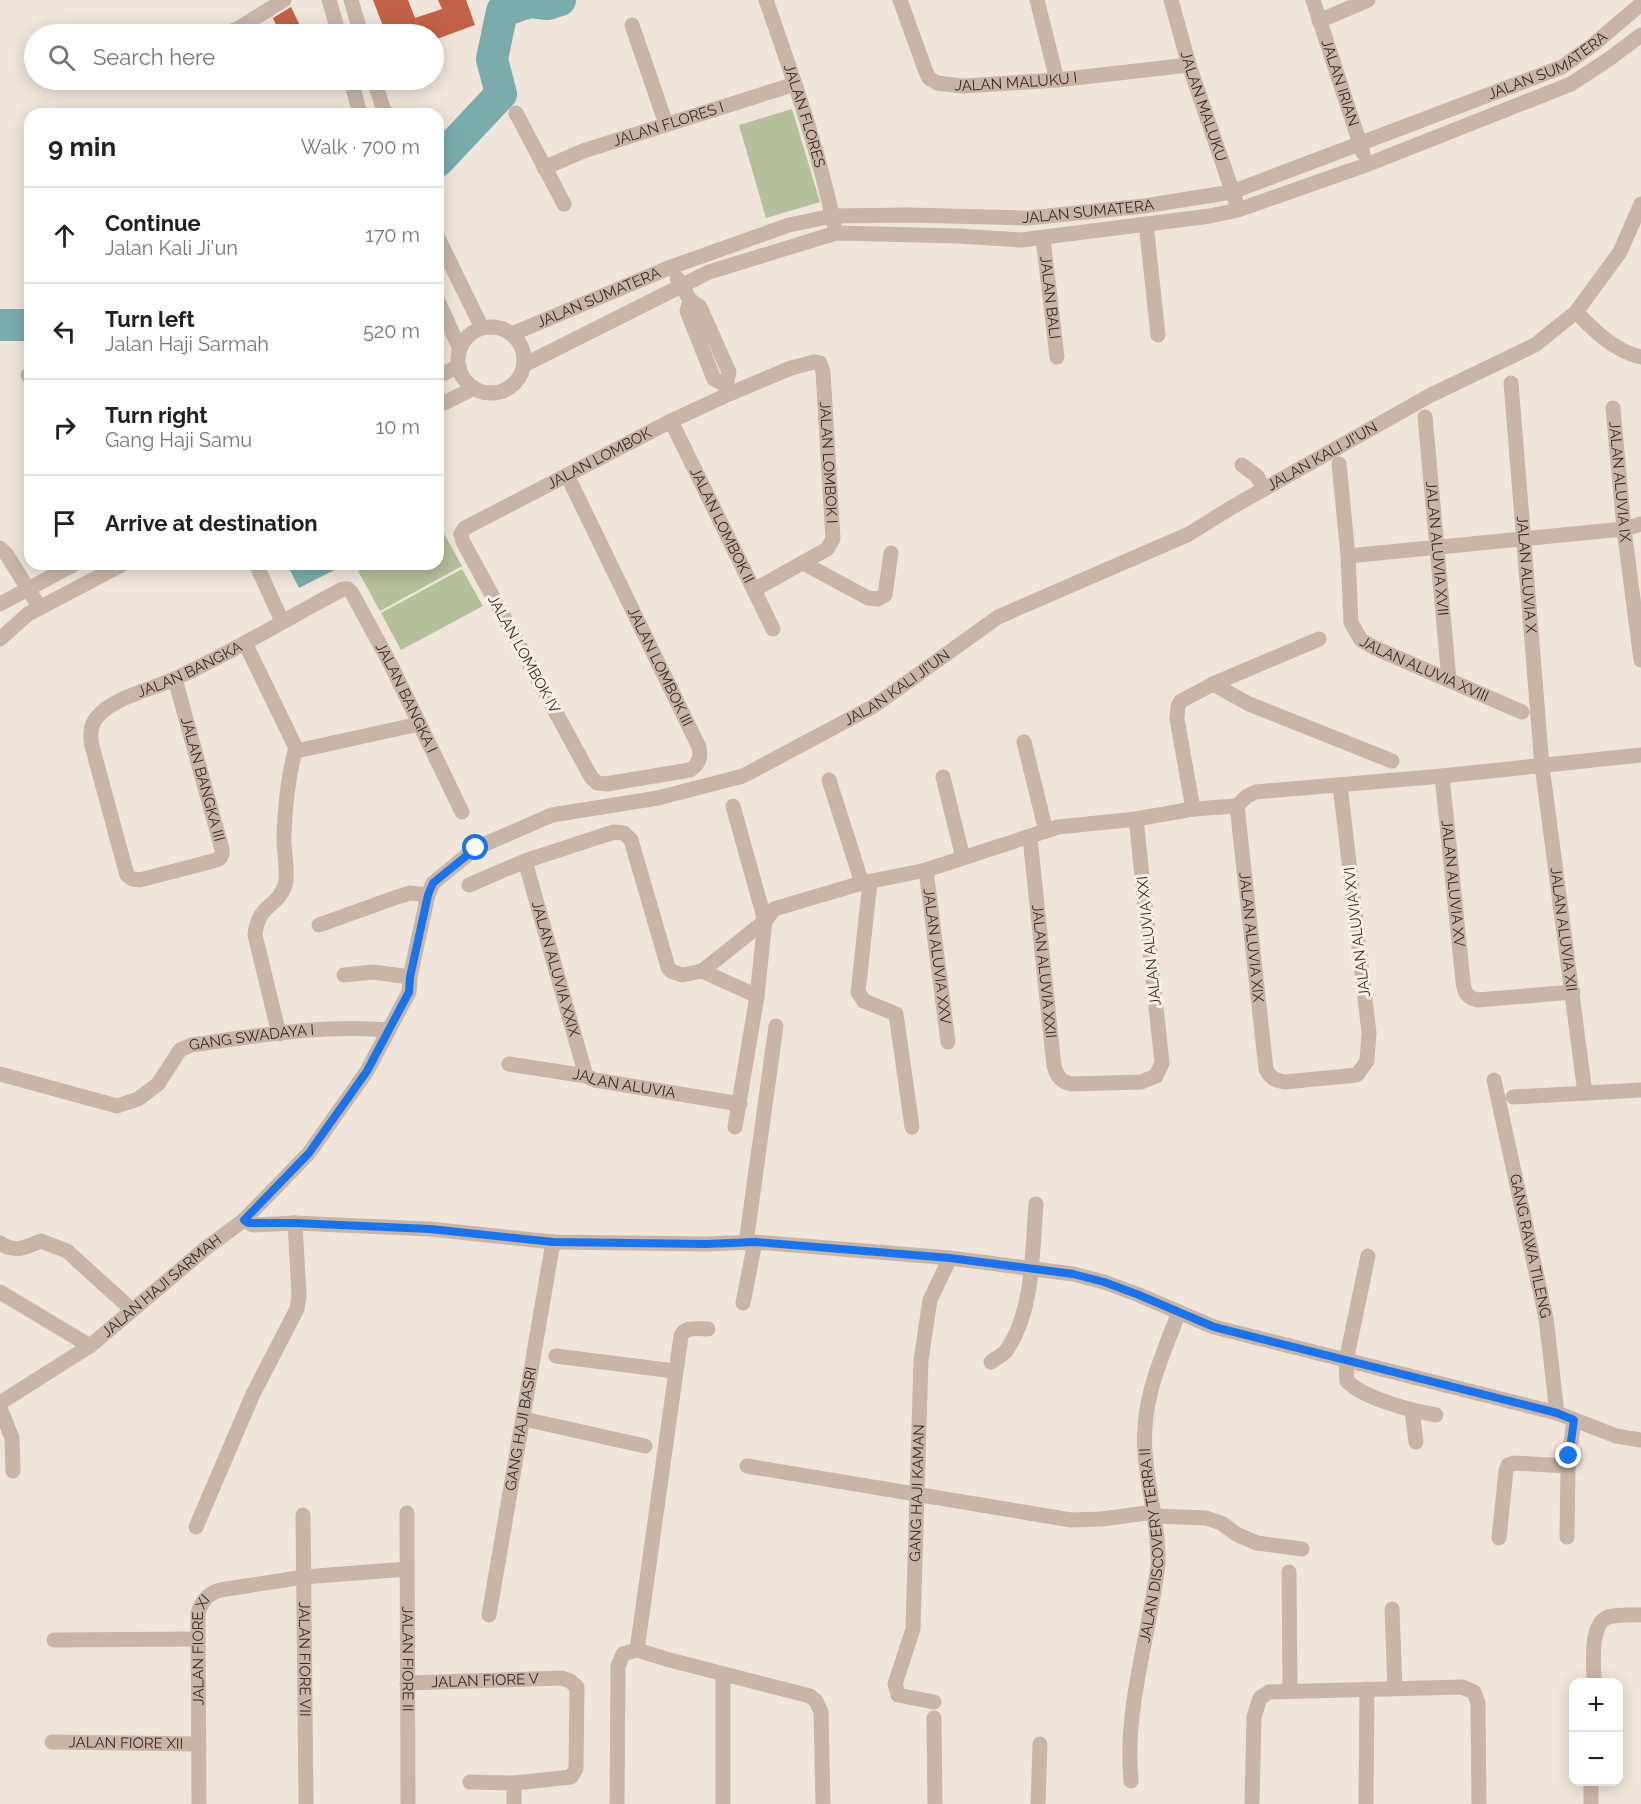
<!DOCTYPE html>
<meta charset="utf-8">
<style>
:root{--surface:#fff;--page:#f6f6f6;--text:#202124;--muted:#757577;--line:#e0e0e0}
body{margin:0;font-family:Raleway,sans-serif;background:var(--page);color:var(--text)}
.controls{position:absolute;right:18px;bottom:18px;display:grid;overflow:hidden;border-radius:12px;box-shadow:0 3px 15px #0003}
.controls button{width:54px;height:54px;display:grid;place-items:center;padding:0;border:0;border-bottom:2px solid var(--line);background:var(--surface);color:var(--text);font:30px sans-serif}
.stop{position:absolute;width:18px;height:18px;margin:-14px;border:4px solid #1a73e8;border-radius:50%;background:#fff}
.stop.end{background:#1a73e8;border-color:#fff;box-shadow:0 2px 6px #0008}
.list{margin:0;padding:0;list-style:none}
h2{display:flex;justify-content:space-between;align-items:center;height:78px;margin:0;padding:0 24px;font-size:26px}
h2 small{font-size:20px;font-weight:400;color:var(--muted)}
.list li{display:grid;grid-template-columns:39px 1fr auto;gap:18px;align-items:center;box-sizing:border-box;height:96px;padding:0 24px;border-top:2px solid var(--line)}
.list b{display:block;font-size:22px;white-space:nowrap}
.list p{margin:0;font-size:20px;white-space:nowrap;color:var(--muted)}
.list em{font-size:20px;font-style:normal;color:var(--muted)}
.icon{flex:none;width:33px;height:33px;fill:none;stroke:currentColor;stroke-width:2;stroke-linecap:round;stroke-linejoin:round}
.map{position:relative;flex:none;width:1641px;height:1804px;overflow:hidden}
.search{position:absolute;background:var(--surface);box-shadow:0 3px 15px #0003;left:24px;top:24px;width:420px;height:66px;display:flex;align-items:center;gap:15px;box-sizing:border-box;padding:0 21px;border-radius:33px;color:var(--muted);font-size:22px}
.panel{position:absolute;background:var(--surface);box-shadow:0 3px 15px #0003;left:24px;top:108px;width:420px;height:462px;border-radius:18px}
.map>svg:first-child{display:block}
.green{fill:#b4bf9b}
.water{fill:#7aacac}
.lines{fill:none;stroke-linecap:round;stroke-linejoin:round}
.river{stroke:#7aacac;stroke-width:32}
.building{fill:#c16247}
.minor{stroke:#c8b5a7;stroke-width:15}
.tertiary{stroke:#c8b5a7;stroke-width:15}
.route{stroke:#1a73e8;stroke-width:8}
.labels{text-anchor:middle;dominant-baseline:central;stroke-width:6;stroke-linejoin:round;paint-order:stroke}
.street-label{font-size:15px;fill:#352b27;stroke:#f8f0e6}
</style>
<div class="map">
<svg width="1641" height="1804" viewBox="0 0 1641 1804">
<rect width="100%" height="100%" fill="#f0e5da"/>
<g class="green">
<path d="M792 109 820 202 766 218 739 125Z"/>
<path d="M440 526 462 566 380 611 358 571 370 564H438V527Z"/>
<path d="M462 569 483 606 401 650 381 613Z"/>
</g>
<path class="water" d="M287 564H346L299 588Z"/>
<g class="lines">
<g class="river">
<path d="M438 161 501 94 492 59 502 11 530 2 548 4 560 0"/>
<path d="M0 325H30"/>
</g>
</g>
<g class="building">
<path d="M373 0H408L415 18 442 9 438 0H466L475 25 434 40V34H386Z"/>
<path d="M291 7 304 34H280L273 18Z"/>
</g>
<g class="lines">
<g class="minor">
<path d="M329 0 339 34"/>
<path d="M351 0 361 34"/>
<path id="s1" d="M766 0C792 74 818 148 834 224"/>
<path id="s2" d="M900 0 926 72 929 78 937 83 963 86 1057 80 1189 65"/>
<path d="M1037 0 1057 80"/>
<path id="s3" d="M1171 0 1189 65 1236 202"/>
<path id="s4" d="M1313 0 1363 153"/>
<path d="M1319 21 1368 0"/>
<path d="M632 25 666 124"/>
<path d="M225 34 239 28 284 0"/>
<path d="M351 80 360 114"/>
<path d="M374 80 385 114"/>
<path d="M516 113 564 204"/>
<path id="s5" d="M544 168 583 151 795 84"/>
<path d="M1146 224 1158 335"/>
<path d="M438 238 482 328"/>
<path id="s6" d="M1043 238 1057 357"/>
<path d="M677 278 690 300 700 307 729 372 726 385 729 394"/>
<path d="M690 300 687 311 714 379 726 385"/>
<path d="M438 301 460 349"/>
<path d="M1576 312C1596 332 1613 350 1641 357"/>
<circle cx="491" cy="360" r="33"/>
<path id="s7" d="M512 334 671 267 789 225 832 216 909 215 1028 218 1144 206 1232 192 1562 67 1594 44 1641 4"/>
<path d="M524 365 709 272 836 233 958 236 1021 240 1210 216 1238 210 1366 165 1571 84 1609 59 1641 35"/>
<path d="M28 375H30"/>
<path d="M438 376 459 366"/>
<path id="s8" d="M1511 383 1542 766 1585 1093"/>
<path d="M438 406 474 388"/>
<path id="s9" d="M1613 408 1624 529 1641 660"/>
<path id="s10" d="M1425 417 1449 680"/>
<path id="s11" d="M671 421 773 629"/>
<path id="s12" d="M1339 464 1348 556 1351 623 1361 640 1375 648 1522 712"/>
<path d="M1242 465 1257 476 1264 489"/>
<path id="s13" d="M567 475 699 747C701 758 699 764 690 770L606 784 597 783 591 777 463 542 461 534 465 528 671 421 729 394 791 368 814 362 820 363 823 372 833 539 827 549 754 590"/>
<path d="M0 548 7 555 40 608"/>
<path d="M1348 556 1624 529 1641 524"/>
<path d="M803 563 868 598 878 599 885 595 891 553"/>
<path d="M256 564 282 621"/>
<path d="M0 604 75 564"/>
<path d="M0 639 28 614 123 564"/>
<path d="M245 643 296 748"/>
<path id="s14" d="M175 679 222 849C223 857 220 859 213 861L140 880 132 879 127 875 92 746C90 736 90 724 98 716 114 697 154 689 176 678 234 652 287 618 343 589H348L352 593 391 665 462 812"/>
<path d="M1213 684 1249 704 1392 761"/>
<path d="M1024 742 1046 831"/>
<path d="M296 748 301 750 419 724"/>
<path id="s15" d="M1442 776 1463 981C1464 992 1467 998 1478 1000L1573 992"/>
<path d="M943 777 963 858"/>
<path d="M829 780 862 883"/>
<path d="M733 806 765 921 757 996 735 1127"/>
<path id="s16" d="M1237 806 1266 1069C1270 1078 1275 1080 1285 1082L1357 1075 1367 1061 1369 1033 1340 785"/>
<path d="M1193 809 1177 719 1178 706 1181 701 1213 684 1319 639"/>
<path id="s17" d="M1030 838 1054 1066C1057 1076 1060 1081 1071 1084L1141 1082 1156 1076 1162 1063 1136 819"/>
<path id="s18" d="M525 861 586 1076"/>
<path id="s19" d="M926 870 948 1042"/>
<path d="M870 882 858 992 864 1001 896 1014 912 1127"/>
<path d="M469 885 525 861 614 832 624 833 631 840 668 967 671 971 682 975 702 971 765 921 774 909 862 883 926 870 1058 827 1136 819 1193 809 1237 806 1247 796 1256 792 1442 776 1641 755"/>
<path d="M319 925 397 897 410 893 428 895"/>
<path d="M702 971 757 996"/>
<path d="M344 975 373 972 410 977"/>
<path d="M279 1034 255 935C258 903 278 908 285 885 289 873 283 849 284 835 285 807 288 775 296 748"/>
<path id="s20" d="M509 1064 586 1076 595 1080 740 1104"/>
<path id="s21" d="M0 1074 117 1106 138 1099 158 1084 180 1050 191 1045C256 1036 323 1024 389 1030"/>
<path id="s22" d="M1494 1080 1546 1318 1557 1413"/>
<path d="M1513 1097 1641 1090"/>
<path d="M244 1220 253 1225 295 1223 430 1229 553 1242 706 1244 755 1242 950 1258 1073 1274 1104 1282 1139 1295 1214 1327 1557 1413 1616 1436 1641 1440"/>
<path d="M0 1243C15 1253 25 1248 41 1241L67 1251 131 1309"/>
<path d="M746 1243 776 1026"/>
<path d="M1368 1256 1346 1361 1347 1381C1363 1398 1412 1411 1436 1415"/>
<path d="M0 1292 90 1346"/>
<path d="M743 1303 755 1242"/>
<path d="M556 1356 674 1371"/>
<path d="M991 1362C996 1358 1003 1355 1006 1351 1034 1312 1032 1250 1036 1204"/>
<path d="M0 1408 12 1438 13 1471"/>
<path d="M1412 1410 1416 1442"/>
<path d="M524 1419 645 1446"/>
<path d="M747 1466 1071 1520 1102 1519 1154 1512"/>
<path id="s23" d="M407 1513 408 1804"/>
<path id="s24" d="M303 1515 306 1804"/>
<path d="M1155 1516 1206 1518 1221 1523 1238 1535 1257 1543 1302 1549"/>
<path d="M196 1527 253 1394 297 1309 299 1296 295 1223"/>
<path d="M1567 1537 1568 1466 1574 1420"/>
<path d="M1499 1538 1506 1471 1508 1465 1514 1463 1568 1466"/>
<path d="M1289 1572 1290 1691"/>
<path d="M1392 1609 1395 1688"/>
<path id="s25" d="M489 1615 553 1242"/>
<path d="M54 1640 198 1639"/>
<path d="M637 1650 681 1336C685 1326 698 1329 708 1329"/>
<path d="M723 1674V1804"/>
<path d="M1594 1682C1594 1665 1589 1624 1608 1617 1618 1614 1631 1615 1641 1615"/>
<path id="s26" d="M407 1683 562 1678 570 1681 577 1687 576 1769 571 1777 514 1783 470 1782"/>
<path id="s27" d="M934 1702 898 1695 895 1684 913 1629 921 1360 930 1300 950 1258"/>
<path d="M934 1718 935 1804"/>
<path id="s28" d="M52 1742 199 1744"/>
<path id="s29" d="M1131 1781C1124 1709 1149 1637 1158 1565 1159 1556 1157 1547 1157 1538 1154 1509 1147 1481 1145 1452 1141 1400 1161 1360 1179 1312"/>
<path id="s30" d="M199 1804 198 1613C202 1601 207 1594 220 1590L304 1577 407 1569"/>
<path d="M514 1804V1783"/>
<path d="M617 1804 618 1666 623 1654 637 1650 666 1659 810 1696 816 1701 821 1712 823 1804"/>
<path d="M1038 1804 1040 1744"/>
<path d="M1252 1804 1254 1717 1260 1698 1269 1692 1462 1687 1474 1692 1478 1703 1479 1804"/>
<path d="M1366 1804 1367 1689"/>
<path d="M1591 1804V1782"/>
</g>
<path class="tertiary" id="s31" d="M0 1403 90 1346 206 1248 244 1220 309 1153 367 1071 409 992 410 977 428 895 433 883 476 848 552 815 658 798 743 776 874 706 998 617 1189 534 1234 506 1429 396 1535 345 1576 312 1620 252 1641 204"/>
</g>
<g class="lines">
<path class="route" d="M476 848 433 883 428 895 410 977 409 992 367 1071 309 1153 244 1220 248 1223H295L430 1229 553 1242 706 1244 755 1242 950 1258 1073 1274 1104 1282 1139 1295 1214 1327 1557 1413 1574 1420 1569 1456"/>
</g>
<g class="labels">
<g class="street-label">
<text stroke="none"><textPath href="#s7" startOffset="1084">JALAN SUMATERA</textPath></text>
<text stroke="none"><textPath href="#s2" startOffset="172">JALAN MALUKU I</textPath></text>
<text stroke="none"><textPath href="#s4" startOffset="87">JALAN IRIAN</textPath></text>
<text stroke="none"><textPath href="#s3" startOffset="111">JALAN MALUKU</textPath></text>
<text stroke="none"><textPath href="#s1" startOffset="122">JALAN FLORES</textPath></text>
<text stroke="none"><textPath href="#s5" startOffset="132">JALAN FLORES I</textPath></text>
<text stroke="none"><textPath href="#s7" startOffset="598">JALAN SUMATERA</textPath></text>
<text stroke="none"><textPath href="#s7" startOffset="94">JALAN SUMATERA</textPath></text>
<text stroke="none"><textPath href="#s6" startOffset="60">JALAN BALI</textPath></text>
<text stroke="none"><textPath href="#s31" startOffset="1698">JALAN KALI JI'UN</textPath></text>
<text stroke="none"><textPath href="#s13" startOffset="866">JALAN LOMBOK</textPath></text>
<text stroke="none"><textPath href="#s13" startOffset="1208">JALAN LOMBOK I</textPath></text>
<text stroke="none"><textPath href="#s9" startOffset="74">JALAN ALUVIA IX</textPath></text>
<text stroke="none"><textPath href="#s11" startOffset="116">JALAN LOMBOK II</textPath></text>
<text stroke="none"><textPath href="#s10" startOffset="132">JALAN ALUVIA XVII</textPath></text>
<text stroke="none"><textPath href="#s8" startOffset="192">JALAN ALUVIA X</textPath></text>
<text transform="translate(524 654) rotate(61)">JALAN LOMBOK IV</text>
<text stroke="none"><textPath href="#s13" startOffset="213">JALAN LOMBOK III</textPath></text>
<text stroke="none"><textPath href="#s12" startOffset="249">JALAN ALUVIA XVIII</textPath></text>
<text stroke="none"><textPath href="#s14" startOffset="552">JALAN BANGKA</textPath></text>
<text stroke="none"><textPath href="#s31" startOffset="1212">JALAN KALI JI'UN</textPath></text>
<text stroke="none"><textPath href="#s14" startOffset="854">JALAN BANGKA I</textPath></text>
<text stroke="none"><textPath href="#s14" startOffset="104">JALAN BANGKA III</textPath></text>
<text stroke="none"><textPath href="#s15" startOffset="108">JALAN ALUVIA XV</textPath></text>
<text stroke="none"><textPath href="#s8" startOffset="549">JALAN ALUVIA XII</textPath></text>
<text transform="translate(1357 932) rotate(-97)">JALAN ALUVIA XVI</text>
<text stroke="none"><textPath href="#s16" startOffset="132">JALAN ALUVIA XIX</textPath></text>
<text transform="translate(1149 941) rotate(-96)">JALAN ALUVIA XXI</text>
<text stroke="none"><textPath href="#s19" startOffset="87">JALAN ALUVIA XXV</textPath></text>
<text stroke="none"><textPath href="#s18" startOffset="112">JALAN ALUVIA XXIX</textPath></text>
<text stroke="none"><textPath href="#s17" startOffset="134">JALAN ALUVIA XXII</textPath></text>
<text stroke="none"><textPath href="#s21" startOffset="282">GANG SWADAYA I</textPath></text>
<text stroke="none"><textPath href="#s20" startOffset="117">JALAN ALUVIA</textPath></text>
<text stroke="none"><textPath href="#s22" startOffset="170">GANG RAWA TILENG</textPath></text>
<text stroke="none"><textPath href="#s31" startOffset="200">JALAN HAJI SARMAH</textPath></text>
<text stroke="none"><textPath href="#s25" startOffset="189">GANG HAJI BASRI</textPath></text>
<text stroke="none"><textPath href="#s27" startOffset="242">GANG HAJI KAMAN</textPath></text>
<text stroke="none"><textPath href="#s29" startOffset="238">JALAN DISCOVERY TERRA II</textPath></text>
<text stroke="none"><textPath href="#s30" startOffset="154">JALAN FIORE XI</textPath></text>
<text stroke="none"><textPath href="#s24" startOffset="144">JALAN FIORE VII</textPath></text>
<text stroke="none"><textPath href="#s23" startOffset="146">JALAN FIORE II</textPath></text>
<text stroke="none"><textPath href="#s26" startOffset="78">JALAN FIORE V</textPath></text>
<text stroke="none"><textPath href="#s28" startOffset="74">JALAN FIORE XII</textPath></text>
</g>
</g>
</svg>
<div class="controls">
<button>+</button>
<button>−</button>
</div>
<div class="stop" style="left:476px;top:848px"></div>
<div class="stop end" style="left:1569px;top:1456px"></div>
<div class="search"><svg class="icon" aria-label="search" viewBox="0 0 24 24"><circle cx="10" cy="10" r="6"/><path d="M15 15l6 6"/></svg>Search here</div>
<section class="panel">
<h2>9 min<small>Walk · 700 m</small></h2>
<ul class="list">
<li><svg class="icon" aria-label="ahead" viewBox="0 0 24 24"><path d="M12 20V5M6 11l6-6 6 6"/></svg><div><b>Continue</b><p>Jalan Kali Ji'un</p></div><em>170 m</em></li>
<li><svg class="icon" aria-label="left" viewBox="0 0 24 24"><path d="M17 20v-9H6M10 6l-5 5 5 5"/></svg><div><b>Turn left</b><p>Jalan Haji Sarmah</p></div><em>520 m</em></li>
<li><svg class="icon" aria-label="right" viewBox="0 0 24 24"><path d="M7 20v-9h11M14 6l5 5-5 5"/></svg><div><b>Turn right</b><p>Gang Haji Samu</p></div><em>10 m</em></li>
<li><svg class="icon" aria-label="arrive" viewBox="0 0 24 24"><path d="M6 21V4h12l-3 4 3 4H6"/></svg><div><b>Arrive at destination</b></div></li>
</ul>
</section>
</div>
